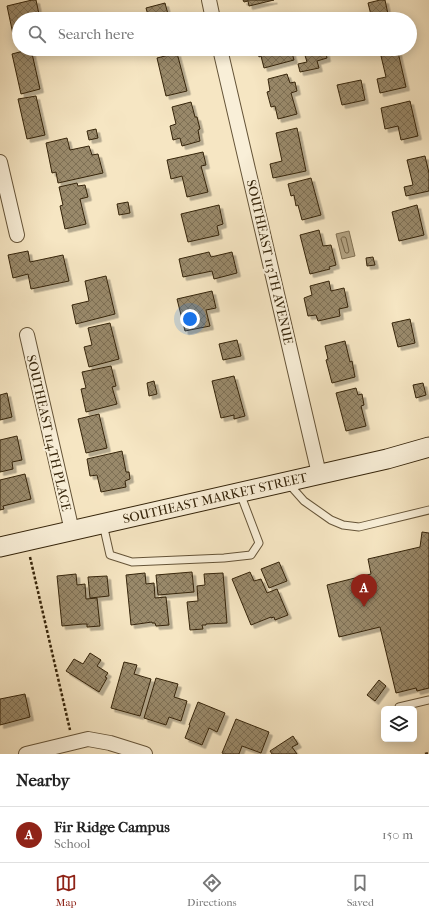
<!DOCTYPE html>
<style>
:root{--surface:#fff;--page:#f2f2f2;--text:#222;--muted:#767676;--line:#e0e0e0;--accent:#8f2418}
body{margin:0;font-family:"IM FELL French Canon",serif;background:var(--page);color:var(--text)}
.controls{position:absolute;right:12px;bottom:12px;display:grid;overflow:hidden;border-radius:6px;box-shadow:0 2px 10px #0003}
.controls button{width:36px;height:36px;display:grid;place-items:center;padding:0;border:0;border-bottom:1px solid var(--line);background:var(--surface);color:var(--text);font:20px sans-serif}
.you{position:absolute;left:190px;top:319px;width:14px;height:14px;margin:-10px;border:3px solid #fff;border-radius:50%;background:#1a73e8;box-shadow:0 0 0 6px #1a73e833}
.badge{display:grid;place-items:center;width:26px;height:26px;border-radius:50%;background:var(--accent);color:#fff;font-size:13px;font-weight:700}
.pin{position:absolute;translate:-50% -33px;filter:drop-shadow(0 1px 2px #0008)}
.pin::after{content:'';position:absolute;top:21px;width:14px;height:12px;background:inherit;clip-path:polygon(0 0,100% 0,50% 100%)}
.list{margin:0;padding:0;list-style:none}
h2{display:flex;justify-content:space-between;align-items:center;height:52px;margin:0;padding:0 16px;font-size:17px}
h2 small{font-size:13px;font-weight:400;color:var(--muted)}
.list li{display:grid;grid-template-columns:26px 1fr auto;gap:12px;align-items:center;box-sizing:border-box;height:56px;padding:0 16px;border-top:1px solid var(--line)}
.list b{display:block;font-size:15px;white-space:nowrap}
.list p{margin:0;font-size:13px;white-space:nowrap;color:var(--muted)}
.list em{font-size:13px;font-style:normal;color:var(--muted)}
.icon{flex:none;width:22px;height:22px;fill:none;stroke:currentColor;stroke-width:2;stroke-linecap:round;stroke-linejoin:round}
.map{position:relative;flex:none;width:429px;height:754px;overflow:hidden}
.search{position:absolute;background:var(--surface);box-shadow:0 2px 10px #0003;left:12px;right:12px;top:12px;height:44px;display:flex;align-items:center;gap:10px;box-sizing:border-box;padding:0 14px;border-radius:22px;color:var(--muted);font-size:15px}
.sheet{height:108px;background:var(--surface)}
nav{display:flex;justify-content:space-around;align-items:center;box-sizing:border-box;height:56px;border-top:1px solid var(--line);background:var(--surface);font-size:11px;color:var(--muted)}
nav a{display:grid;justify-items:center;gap:2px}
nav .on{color:var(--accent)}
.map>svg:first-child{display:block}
.water{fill:#b4a484;stroke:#817153}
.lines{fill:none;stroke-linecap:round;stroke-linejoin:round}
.shore{stroke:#746447;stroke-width:1}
.building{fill:url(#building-cross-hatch);stroke:#35240a;filter:url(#shadow)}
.lane-casing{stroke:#655438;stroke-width:9}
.street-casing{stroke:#655438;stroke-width:16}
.secondary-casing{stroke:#35240a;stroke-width:21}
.path{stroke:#35240a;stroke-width:2.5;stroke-dasharray:3 2;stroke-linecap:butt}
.lane{stroke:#f9efd8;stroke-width:7}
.street{stroke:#f9efd8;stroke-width:14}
.secondary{stroke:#f9efd8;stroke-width:19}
.labels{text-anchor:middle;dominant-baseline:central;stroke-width:4;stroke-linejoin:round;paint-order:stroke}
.street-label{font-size:13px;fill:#35240a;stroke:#f9efd8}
</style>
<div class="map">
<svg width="429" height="754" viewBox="0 0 429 754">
<defs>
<pattern id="building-cross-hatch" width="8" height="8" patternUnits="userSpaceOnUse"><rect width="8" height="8" fill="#99896a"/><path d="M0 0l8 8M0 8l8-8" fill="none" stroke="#7e7055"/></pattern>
<filter id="shadow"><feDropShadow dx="3.5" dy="3.5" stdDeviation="0" flood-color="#0004"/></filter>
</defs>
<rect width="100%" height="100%" fill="#f6e6c3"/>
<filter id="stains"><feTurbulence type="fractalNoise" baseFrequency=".005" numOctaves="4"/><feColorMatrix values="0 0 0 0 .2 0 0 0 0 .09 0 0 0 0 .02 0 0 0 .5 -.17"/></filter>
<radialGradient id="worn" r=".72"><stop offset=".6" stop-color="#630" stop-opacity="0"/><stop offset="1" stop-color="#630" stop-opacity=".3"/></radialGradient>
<path class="water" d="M349 231 355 256 342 259 336 234Z"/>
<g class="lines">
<path class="shore" d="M343 237H345L346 238 349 251 348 253H346L345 252 341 239Z"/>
</g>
<g class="building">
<path d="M32 0H36L40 19H19V38L14 39 7 6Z"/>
<path d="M243 0H274L249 6 248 1 244 2Z"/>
<path d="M380 0H385L389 19H372L368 3Z"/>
<path d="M165 3 169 18H171V19H149L146 8Z"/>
<path d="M31 49 40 89 21 94 12 54Z"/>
<path d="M257 49H291L294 60 264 68 261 56 259 57Z"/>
<path d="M303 49H325L327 58 317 61 319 68 300 72 298 64 307 62Z"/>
<path d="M398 52 406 87 380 93 377 79 386 77 381 56Z"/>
<path d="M177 53 187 91 166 96 157 58Z"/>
<path d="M287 74 290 83 295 82 297 91 291 93 297 114 278 119 275 106 271 107 267 92 270 91 268 79Z"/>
<path d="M361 80 365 100 342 105 337 85Z"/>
<path d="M36 96 45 135 27 139 18 99Z"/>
<path d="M410 101 418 136 401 140 398 126 385 129 381 108Z"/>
<path d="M191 102 195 117H197L200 129 198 130 200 141 182 146 180 138 173 140 170 126 176 124 172 107Z"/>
<path d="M297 128 306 171 273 178 270 164 282 161 276 133Z"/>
<path d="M96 129 98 138 89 140 87 131Z"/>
<path d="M67 138 70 150 89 146 92 155 98 154 103 173 58 183 56 172 52 173 46 143Z"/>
<path d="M203 152 206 165 201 166 208 192 187 197 182 176 171 179 167 160Z"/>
<path d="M425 156 429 173V191L406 196 404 187 413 185 407 160Z"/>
<path d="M311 178 321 215 302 220 298 205 296 206 294 195 291 196 288 184Z"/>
<path d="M77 183 78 186 85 185 88 197 80 199 86 224 65 229 60 206 63 205 59 187Z"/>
<path d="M128 202 130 213 119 215 117 204Z"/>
<path d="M219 205 223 224 217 226 219 235 188 242 181 214Z"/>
<path d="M417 205 424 235 399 241 392 212Z"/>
<path d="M319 230 323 246 331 245 336 265 329 267 330 269 310 274 300 235Z"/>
<path d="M28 251 30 262 63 255 69 281 31 289 28 274 13 278 8 255Z"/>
<path d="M209 252 211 257 232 252 237 273 214 279 212 271 183 277 179 259Z"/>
<path d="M373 257 375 265 367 266 366 258Z"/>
<path d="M106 276 115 314 76 324 72 305 89 301 85 281Z"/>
<path d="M329 281 331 291 344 288 348 307 339 309 340 316 318 321 316 315 308 316 304 298 312 295 310 286Z"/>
<path d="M212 291 216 308 206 310 210 326 185 331 177 299Z"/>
<path d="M410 319 415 343 398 347 392 323Z"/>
<path d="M110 323 119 359 89 367 84 347 92 345 88 328Z"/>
<path d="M237 340 241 356 223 360 219 344Z"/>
<path d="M345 341 350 362 352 361 355 377 332 383 326 360 328 359 325 346Z"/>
<path d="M111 366 116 386 112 387 117 404 86 412 81 389 86 388 82 372Z"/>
<path d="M234 376 245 416 234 419V415L221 418 212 381Z"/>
<path d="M154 381 157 394 149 396 147 383Z"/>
<path d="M423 383 426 395 416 398 413 385Z"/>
<path d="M356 388 358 395 362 394 364 405 361 406 366 426 346 431 336 393Z"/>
<path d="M7 393 12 417 0 420V395Z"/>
<path d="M99 414 107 448 86 453 78 419Z"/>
<path d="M17 436 22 460 12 462 13 469 0 472V440Z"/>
<path d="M122 451 126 472H129L130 479 125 481 126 487 101 492 97 475 90 476 87 459Z"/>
<path d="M25 474 31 499 3 506 4 509 0 510V480Z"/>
<path d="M422 532 429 533V688L417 691 416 688 396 693 380 627 339 637 327 585 371 574 368 559 420 547Z"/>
<path d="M279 562 287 581 269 588 261 569Z"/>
<path d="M192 572 194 592 158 595 156 575Z"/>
<path d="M250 572 254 581 261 579 267 593 277 589 288 615 275 620 274 617 271 618V617L251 625 232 579Z"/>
<path d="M145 573 146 584 154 583 155 598 166 597 169 625 156 626 155 623H152V622L131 625 126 575Z"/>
<path d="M223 573 227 623 206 624V625H202L203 629 190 630 187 602 198 601 197 586 205 585 204 574Z"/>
<path d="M76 574 77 585 85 584 86 599 97 598 100 626 87 627V624H83L62 626 57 576Z"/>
<path d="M107 576 109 596 90 598 88 577Z"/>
<path d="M90 653 101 660 97 666 108 673 105 677 107 678 99 692 66 671 74 659 83 664Z"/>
<path d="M124 662 137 665 134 674 151 679 140 716 111 708Z"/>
<path d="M156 678 178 684 174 697 187 701 181 721 169 717 166 725 144 718Z"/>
<path d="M379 680 386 686 375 701 367 695Z"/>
<path d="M25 694 30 717 0 725V699Z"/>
<path d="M198 702 225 713 217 732 209 728 202 745 185 738 190 725H189Z"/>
<path d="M236 719 269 732 261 753 242 746 239 754H224L222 753Z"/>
<path d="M293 736 298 744 292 747 297 754H272L270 751Z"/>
</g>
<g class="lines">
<defs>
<g id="lane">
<path d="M288 483 304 501 331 520 343 525 359 527 429 510"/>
<path d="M103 524 110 555 132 562 224 558 251 555 259 543 240 493"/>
<path d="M399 707 429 700"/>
</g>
<g id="street">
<path d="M209 0 213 19"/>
<path d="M220 49 319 474"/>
<path d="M0 162 17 235"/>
<path d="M27 335 72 531"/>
<path d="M26 754 88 739 110 743 145 754"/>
</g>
<path id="secondary" d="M0 547 387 459 429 447"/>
</defs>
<use href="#lane" class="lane-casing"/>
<use href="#street" class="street-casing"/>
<use href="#secondary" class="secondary-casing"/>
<g class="path">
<path d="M30 557 70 730"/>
<path d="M425 754 429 753"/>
</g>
<use href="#lane" class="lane"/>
<use href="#street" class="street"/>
<use href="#secondary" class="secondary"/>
</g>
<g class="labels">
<g class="street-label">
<text transform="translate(270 262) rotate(77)">SOUTHEAST 113TH AVENUE</text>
<text transform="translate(49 433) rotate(77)">SOUTHEAST 114TH PLACE</text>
<text transform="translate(215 498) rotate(-13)">SOUTHEAST MARKET STREET</text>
</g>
</g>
<rect width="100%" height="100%" filter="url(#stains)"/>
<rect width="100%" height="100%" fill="url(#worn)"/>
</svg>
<div class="controls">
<button><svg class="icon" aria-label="layers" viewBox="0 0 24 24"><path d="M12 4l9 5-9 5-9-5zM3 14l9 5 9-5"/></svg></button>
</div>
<div class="you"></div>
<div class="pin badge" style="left:364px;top:607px">A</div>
<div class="search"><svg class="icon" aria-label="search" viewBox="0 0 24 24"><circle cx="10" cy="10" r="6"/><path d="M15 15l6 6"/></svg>Search here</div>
</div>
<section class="sheet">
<h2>Nearby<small></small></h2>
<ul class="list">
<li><span class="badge">A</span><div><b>Fir Ridge Campus</b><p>School</p></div><em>150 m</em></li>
</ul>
</section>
<nav>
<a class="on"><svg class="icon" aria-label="map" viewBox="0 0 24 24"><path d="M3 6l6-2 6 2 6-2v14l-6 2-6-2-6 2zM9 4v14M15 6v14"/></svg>Map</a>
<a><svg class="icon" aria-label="directions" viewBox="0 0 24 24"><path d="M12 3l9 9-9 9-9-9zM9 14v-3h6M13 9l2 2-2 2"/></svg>Directions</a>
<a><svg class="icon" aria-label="saved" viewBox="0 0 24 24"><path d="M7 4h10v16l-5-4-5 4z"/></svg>Saved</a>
</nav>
